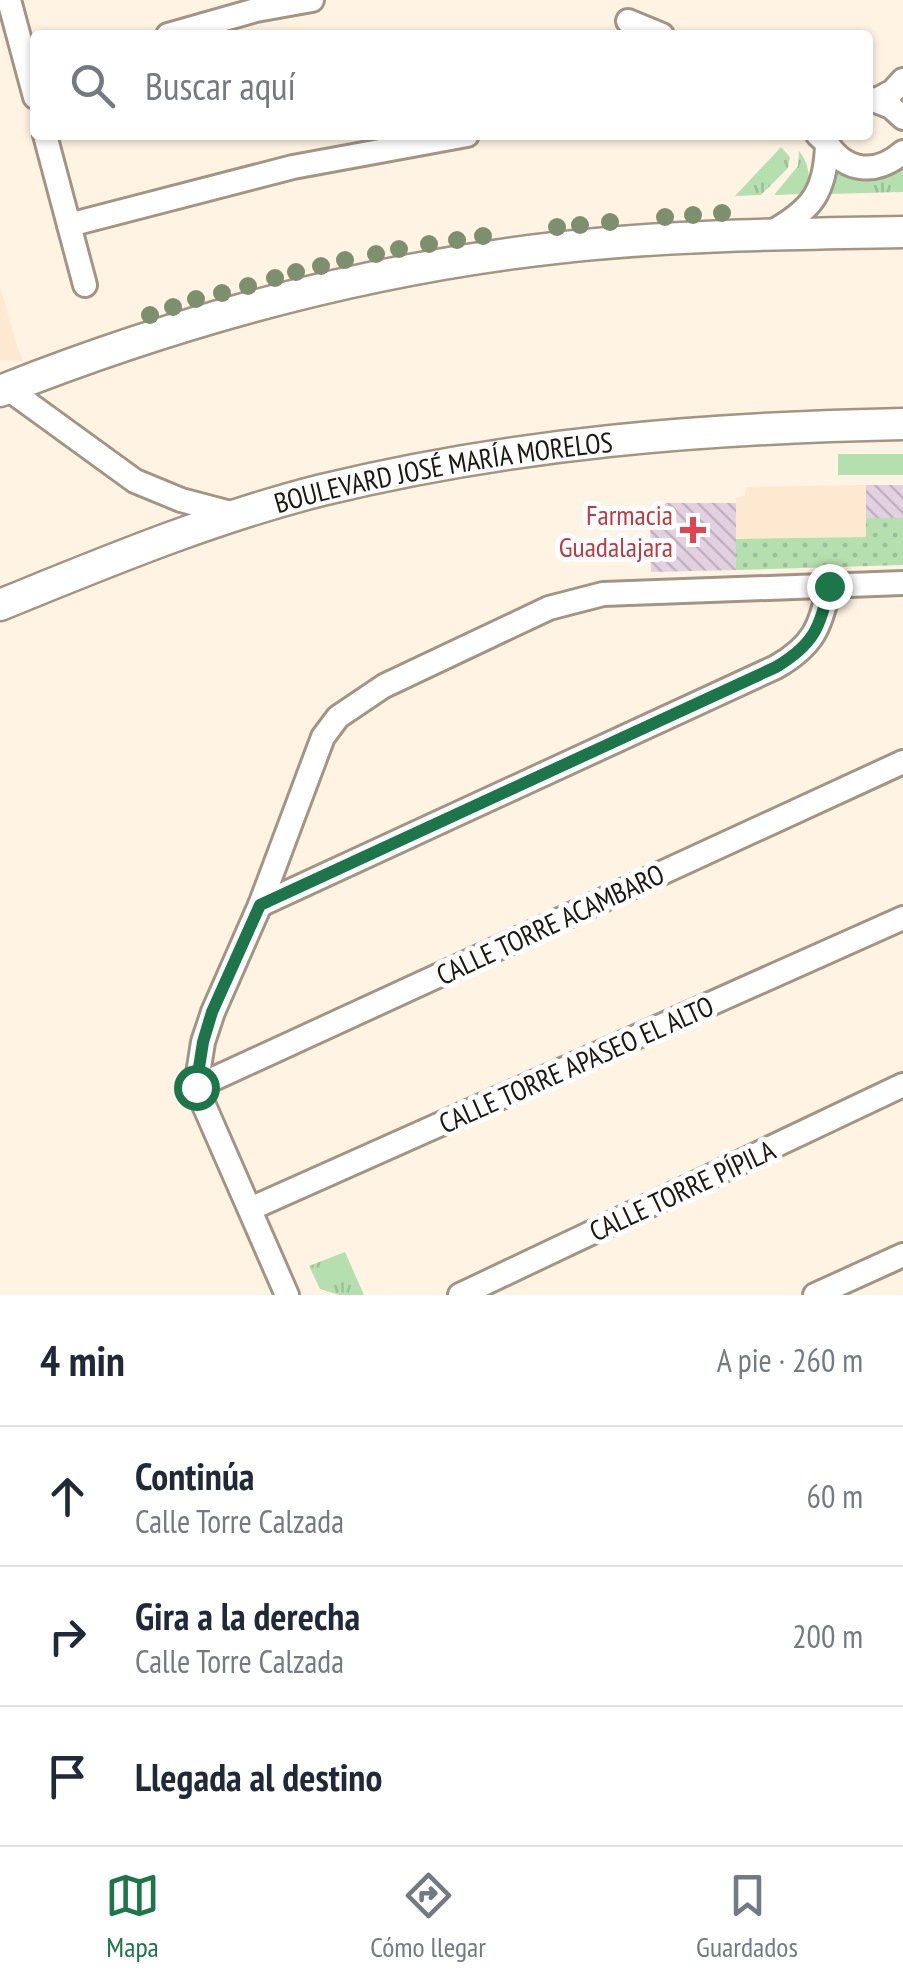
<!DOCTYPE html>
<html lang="es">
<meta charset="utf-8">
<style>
:root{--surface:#fff;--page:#f6f6f7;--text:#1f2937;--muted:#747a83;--line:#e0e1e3;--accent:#1d764a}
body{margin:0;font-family:"PT Sans Narrow",sans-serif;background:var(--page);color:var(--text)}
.stop{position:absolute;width:30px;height:30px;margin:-22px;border:8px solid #1d764a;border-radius:50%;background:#fff}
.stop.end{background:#1d764a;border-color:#fff;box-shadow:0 2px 10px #0008}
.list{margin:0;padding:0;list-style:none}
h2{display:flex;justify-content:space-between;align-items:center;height:130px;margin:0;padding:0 40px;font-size:42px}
h2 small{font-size:32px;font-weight:400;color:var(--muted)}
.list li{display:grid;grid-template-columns:65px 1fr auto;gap:30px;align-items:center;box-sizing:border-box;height:140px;padding:0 40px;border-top:2px solid var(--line)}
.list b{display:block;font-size:38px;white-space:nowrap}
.list p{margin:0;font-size:32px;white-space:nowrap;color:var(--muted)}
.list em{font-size:32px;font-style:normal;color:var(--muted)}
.icon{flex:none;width:55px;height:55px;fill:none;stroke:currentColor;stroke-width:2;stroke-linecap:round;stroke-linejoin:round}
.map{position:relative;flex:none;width:903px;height:1295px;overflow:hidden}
.search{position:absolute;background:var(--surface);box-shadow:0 2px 8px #0004;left:30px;right:30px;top:30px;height:110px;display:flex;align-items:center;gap:25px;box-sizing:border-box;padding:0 35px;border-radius:10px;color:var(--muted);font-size:38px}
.sheet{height:550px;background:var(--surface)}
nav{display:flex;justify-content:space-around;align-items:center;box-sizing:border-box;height:140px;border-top:2px solid var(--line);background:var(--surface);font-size:28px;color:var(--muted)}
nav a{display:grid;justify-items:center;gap:5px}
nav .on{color:var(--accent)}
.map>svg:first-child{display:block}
.built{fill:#fce9cf}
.grass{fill:url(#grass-tufts)}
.park{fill:url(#park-dots)}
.garden{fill:#b5dfaf}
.building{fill:url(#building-back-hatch)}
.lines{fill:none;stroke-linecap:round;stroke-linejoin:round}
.minor-casing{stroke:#a39583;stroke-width:28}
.secondary-casing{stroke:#a39583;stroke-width:35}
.minor{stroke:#fff;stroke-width:22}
.secondary{stroke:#fff;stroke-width:30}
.tree{fill:#7d8f6e}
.route{stroke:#1d764a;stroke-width:12}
.health-dot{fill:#e0444e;stroke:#fff;stroke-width:4}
.labels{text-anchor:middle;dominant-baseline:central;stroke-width:10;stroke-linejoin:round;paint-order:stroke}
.street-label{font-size:28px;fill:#1c1811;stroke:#fff}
.health-label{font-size:28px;fill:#be3a42;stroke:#fff;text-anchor:end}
</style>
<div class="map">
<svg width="903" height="1295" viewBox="0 0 903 1295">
<defs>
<pattern id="grass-tufts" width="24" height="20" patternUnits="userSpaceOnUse" patternTransform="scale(2.5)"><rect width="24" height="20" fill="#b5dfaf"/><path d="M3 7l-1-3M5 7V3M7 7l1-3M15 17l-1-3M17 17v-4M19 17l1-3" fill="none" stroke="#9bbf96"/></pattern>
<pattern id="park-dots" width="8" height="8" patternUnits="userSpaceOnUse" patternTransform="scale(2.5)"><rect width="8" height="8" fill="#b5dfaf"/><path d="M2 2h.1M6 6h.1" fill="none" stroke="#9bbf96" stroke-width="1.8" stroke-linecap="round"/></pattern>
<pattern id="building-back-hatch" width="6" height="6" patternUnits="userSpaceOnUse" patternTransform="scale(2.5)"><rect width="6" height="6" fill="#e3d0e1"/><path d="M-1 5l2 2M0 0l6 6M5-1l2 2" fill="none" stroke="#c2b2c0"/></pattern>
</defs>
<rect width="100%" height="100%" fill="#fff4e4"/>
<g class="built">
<path d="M0 286 17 346 23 361 0 360Z"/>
<path d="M866 485 867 537 735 539 736 497 745 496 746 487Z"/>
</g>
<g class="grass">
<path d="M781 147 790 157 788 168 761 195 735 196Z"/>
<path d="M799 151C809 163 813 181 803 194L774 195 798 166Z"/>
<path d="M900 164 903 166V192L829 194 835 182 836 168Z"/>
<path d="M345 1252 364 1295H339L320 1289 309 1266Z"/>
</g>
<path class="park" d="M866 518H903V565L736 570 735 539 866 537Z"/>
<rect class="garden" x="838" y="454" width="65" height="21"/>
<g class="building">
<rect x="866" y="485" width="37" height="33"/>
<path d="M666 503H736V570L651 572 650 521Z"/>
</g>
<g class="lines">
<defs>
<g id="minor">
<path d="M9 0 35 97"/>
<path d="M628 21 662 35"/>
<path d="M168 35 256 10 312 0"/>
<path d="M868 98 891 107 903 118"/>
<path d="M878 99 893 91 903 80"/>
<path d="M45 135 85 285"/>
<path d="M828 138 827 143C846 173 877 175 903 152"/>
<path d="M69 225 293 167 467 135"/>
<path d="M770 233C812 210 826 192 827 143L818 135"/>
<path d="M7 388 135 481 181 500 238 515"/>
<path d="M260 905 776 667C813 646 821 627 829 586"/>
<path d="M196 1087 903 762"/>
<path d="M250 1209 903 918"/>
<path d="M287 1295 196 1087 203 1042 213 1012 260 905 323 737 338 717 384 686 549 608 603 594 903 583"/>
<path d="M460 1295 903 1085"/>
<path d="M815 1295 903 1255"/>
</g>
<g id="secondary">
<path d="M0 391C177 321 366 269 555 248 670 235 787 234 903 232"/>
<path id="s1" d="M0 605C106 562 211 518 322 490 515 443 705 428 903 424"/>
</g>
</defs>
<use href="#minor" class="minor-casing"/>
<use href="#secondary" class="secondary-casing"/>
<use href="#minor" class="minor"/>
<use href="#secondary" class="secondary"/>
</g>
<g class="tree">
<circle cx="722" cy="213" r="9"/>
<circle cx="693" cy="215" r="9"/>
<circle cx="665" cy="217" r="9"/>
<circle cx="610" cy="222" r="9"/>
<circle cx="580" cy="225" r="9"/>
<circle cx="557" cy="227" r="9"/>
<circle cx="483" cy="236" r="9"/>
<circle cx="457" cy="240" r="9"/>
<circle cx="429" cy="244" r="9"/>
<circle cx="399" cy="249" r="9"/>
<circle cx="376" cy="254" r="9"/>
<circle cx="345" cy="260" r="9"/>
<circle cx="321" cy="266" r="9"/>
<circle cx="296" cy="272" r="9"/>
<circle cx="275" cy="278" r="9"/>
<circle cx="248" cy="286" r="9"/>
<circle cx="222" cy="293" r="9"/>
<circle cx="196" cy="299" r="9"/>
<circle cx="173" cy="307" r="9"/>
<circle cx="150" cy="315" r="9"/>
</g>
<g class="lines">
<path class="route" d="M196 1087 203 1042 212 1012 260 905 776 667C813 645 821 627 829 586"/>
</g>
<path class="health-dot" d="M688 515h10v10h10v10h-10v10h-10v-10h-10v-10h10z"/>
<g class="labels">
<g class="street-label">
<text stroke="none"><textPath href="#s1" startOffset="465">BOULEVARD JOSÉ MARÍA MORELOS</textPath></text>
<text transform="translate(550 924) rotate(-25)">CALLE TORRE ACAMBARO</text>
<text transform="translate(576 1064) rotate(-24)">CALLE TORRE APASEO EL ALTO</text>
<text transform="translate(682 1190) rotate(-25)">CALLE TORRE PÍPILA</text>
</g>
<g class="health-label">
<text x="673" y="514">Farmacia<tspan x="673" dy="32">Guadalajara</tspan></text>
</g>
</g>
</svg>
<div class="stop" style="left:196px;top:1087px"></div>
<div class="stop end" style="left:829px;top:586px"></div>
<div class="search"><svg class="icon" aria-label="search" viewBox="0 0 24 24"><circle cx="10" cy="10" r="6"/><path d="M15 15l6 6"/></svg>Buscar aquí</div>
</div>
<section class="sheet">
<h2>4 min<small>A pie · 260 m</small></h2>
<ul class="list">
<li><svg class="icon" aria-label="ahead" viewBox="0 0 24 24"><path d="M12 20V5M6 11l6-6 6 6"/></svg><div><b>Continúa</b><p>Calle Torre Calzada</p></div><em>60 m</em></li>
<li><svg class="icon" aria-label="right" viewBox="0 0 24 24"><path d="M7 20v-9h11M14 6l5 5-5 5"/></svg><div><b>Gira a la derecha</b><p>Calle Torre Calzada</p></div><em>200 m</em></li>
<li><svg class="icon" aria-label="arrive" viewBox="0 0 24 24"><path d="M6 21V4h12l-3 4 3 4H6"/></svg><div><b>Llegada al destino</b></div></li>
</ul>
</section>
<nav>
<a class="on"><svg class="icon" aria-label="map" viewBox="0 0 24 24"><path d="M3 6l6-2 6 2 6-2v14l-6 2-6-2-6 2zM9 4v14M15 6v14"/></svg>Mapa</a>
<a><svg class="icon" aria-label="directions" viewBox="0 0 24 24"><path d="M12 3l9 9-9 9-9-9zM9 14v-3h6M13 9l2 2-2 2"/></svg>Cómo llegar</a>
<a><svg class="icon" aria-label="saved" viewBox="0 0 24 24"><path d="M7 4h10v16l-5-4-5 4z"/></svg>Guardados</a>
</nav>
